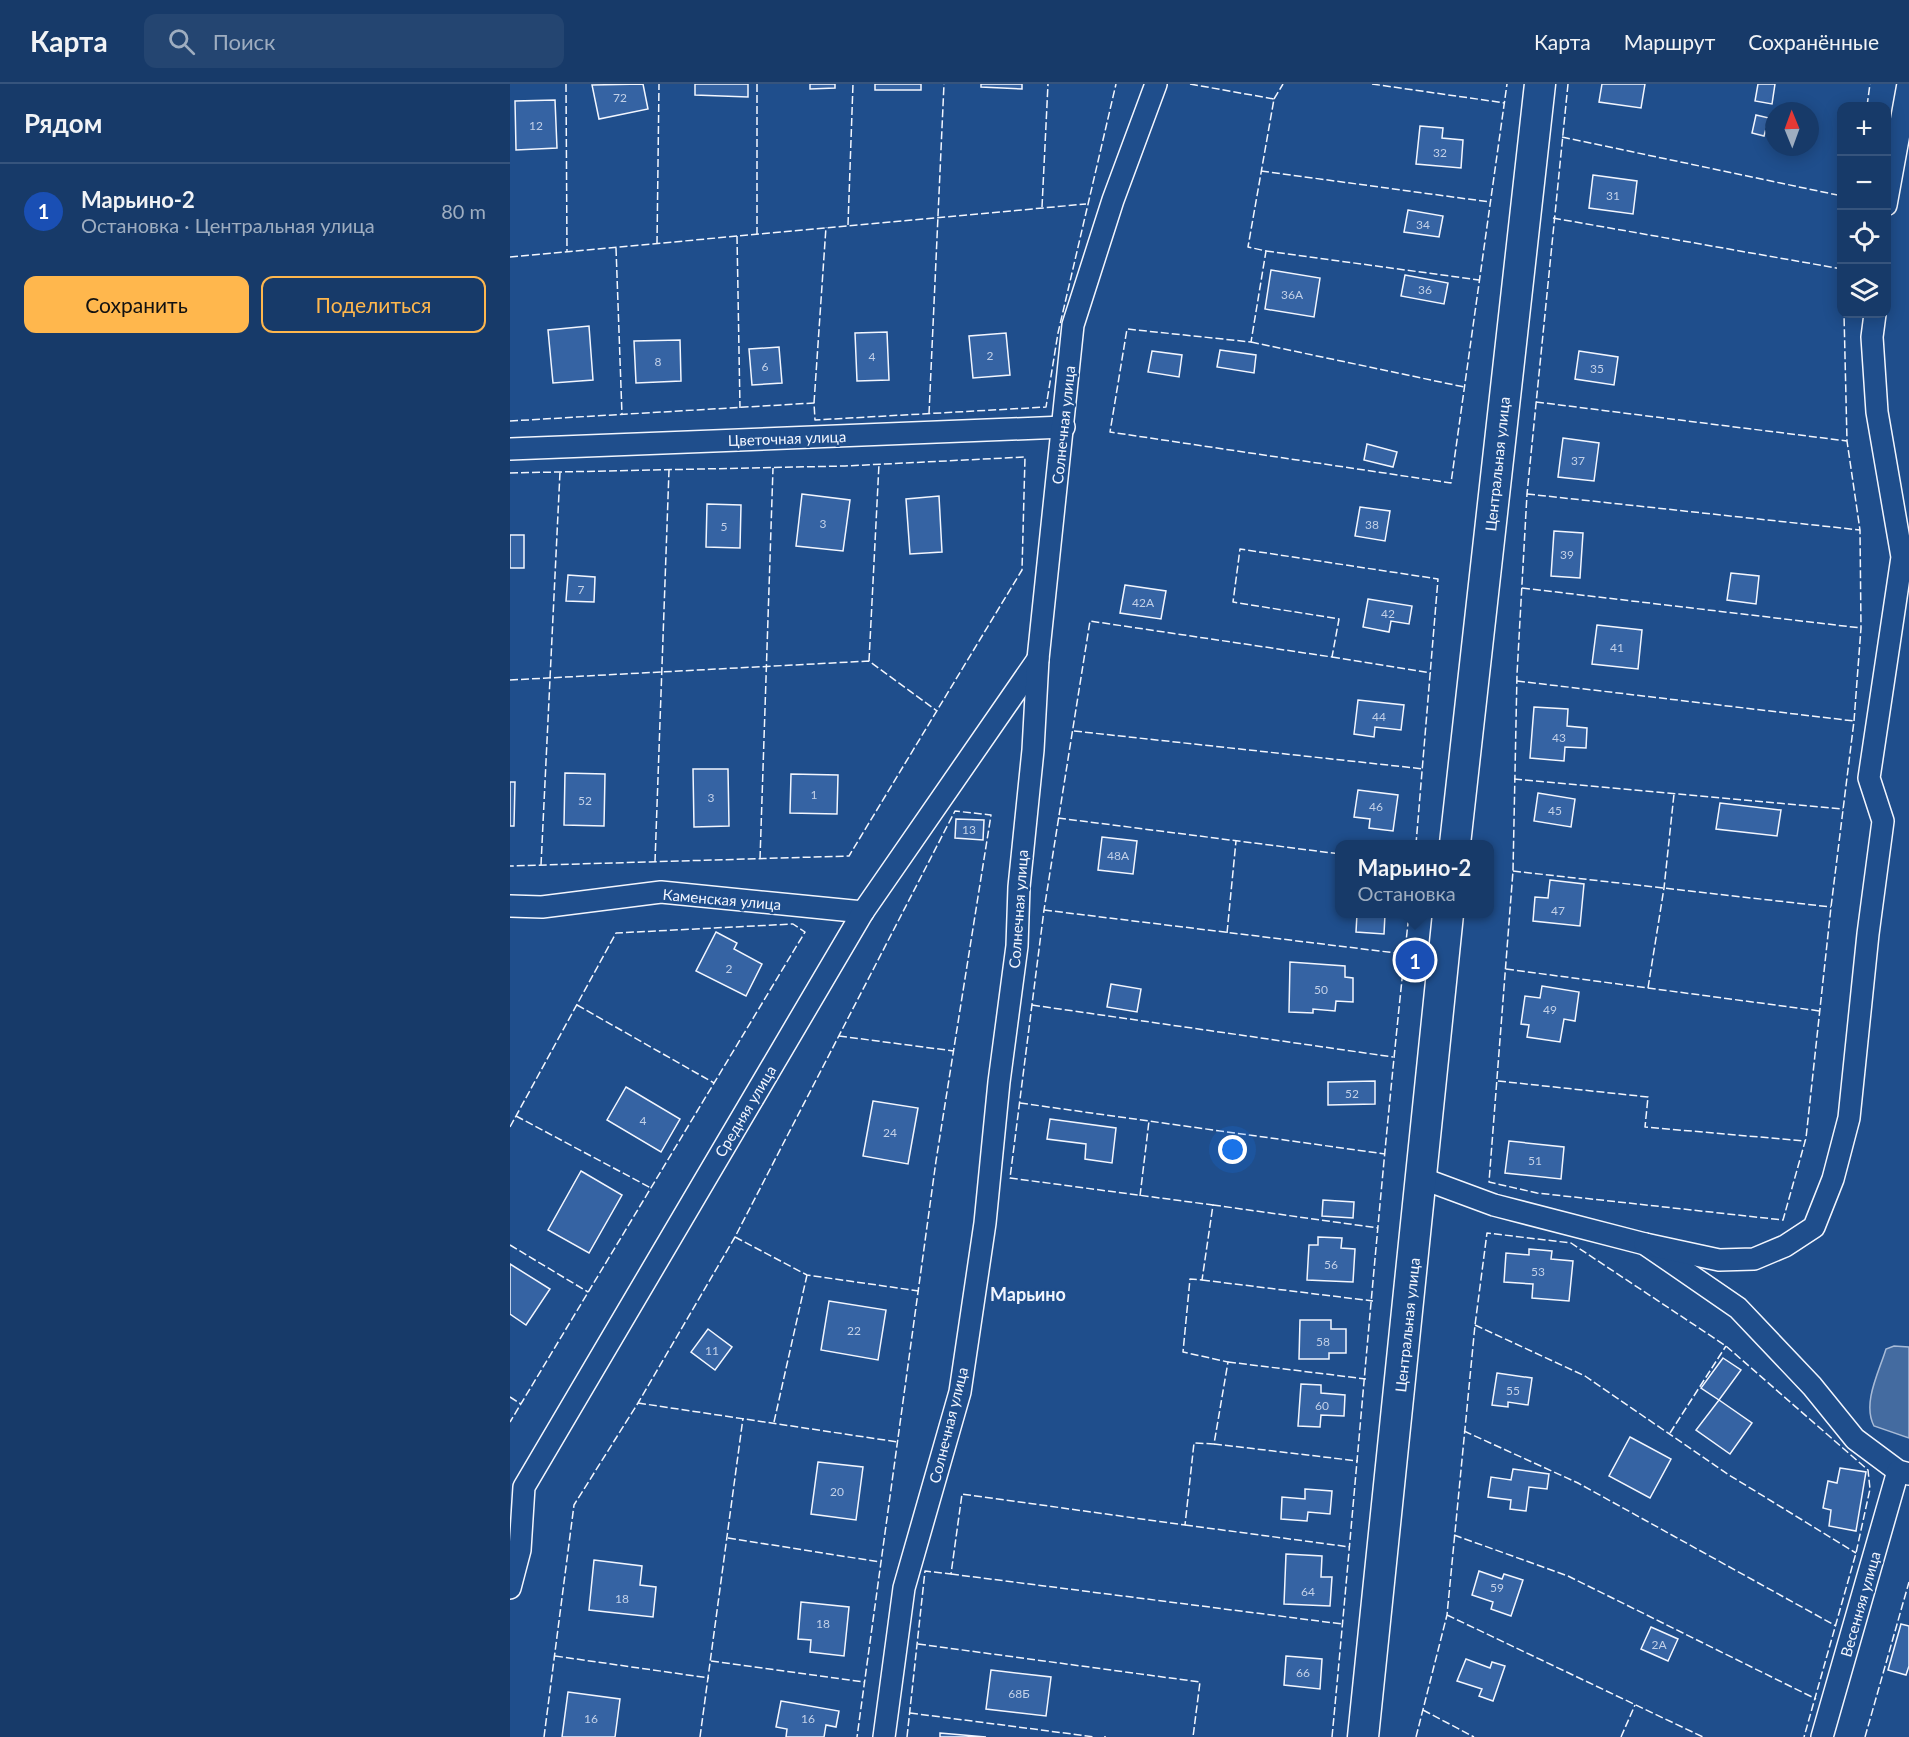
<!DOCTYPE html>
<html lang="ru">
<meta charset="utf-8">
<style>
:root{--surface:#173a69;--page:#244571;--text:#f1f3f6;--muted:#9eadc0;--line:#36547d;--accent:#ffb74d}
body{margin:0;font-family:Lato,sans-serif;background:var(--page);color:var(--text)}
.controls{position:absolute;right:18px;top:18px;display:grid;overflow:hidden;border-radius:12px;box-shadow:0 3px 15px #0003}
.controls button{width:54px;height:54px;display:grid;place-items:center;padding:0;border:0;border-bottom:2px solid var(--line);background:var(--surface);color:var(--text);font:30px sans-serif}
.compass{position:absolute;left:1255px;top:18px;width:54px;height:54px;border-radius:50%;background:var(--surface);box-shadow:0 3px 15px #0003;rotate:359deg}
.you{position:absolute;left:723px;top:1066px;width:21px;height:21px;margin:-15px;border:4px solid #fff;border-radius:50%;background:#1a73e8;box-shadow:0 0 0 9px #1a73e833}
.badge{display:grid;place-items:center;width:39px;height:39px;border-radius:50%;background:var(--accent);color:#fff;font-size:20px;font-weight:700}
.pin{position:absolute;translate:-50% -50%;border:3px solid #fff;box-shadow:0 2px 6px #0006}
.popup{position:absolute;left:825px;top:756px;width:159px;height:78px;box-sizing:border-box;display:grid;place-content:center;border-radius:12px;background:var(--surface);filter:drop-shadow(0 2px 4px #0005);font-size:20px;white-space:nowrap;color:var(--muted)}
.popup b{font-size:22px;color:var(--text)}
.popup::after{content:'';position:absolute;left:50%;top:100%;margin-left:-12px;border:12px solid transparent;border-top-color:var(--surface)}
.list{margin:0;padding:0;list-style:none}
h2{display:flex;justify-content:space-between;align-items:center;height:78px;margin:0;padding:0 24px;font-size:26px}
h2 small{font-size:20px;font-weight:400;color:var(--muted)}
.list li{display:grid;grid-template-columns:39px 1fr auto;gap:18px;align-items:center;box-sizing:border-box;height:96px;padding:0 24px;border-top:2px solid var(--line)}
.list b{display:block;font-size:22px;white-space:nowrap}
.list p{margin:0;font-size:20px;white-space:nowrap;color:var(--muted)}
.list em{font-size:20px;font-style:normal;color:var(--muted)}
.actions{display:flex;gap:12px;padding:18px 24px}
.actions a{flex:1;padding:14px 0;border:2px solid var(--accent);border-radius:12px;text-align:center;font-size:21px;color:var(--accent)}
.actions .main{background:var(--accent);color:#111}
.icon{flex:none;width:33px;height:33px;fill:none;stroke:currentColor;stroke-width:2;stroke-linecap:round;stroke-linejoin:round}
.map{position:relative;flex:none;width:1399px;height:1653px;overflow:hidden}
header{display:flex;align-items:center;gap:36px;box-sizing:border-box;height:84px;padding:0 30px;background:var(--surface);border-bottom:2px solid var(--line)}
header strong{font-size:28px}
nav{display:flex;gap:33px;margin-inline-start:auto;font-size:21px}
.search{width:420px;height:54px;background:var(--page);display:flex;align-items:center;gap:15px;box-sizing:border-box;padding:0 21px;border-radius:12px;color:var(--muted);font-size:22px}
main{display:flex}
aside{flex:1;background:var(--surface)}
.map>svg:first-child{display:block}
.water{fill:#446ba0;stroke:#a8bbd7;stroke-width:1.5}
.building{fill:#3563a3;stroke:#f2f6ff;stroke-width:1.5}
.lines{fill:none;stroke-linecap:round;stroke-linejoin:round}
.street-casing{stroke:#f2f6ff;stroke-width:24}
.secondary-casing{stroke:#f2f6ff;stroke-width:33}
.street{stroke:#1f4e8c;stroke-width:21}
.secondary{stroke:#1f4e8c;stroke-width:30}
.fence{stroke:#f2f6ff;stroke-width:1.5;stroke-dasharray:8 3;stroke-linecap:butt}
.labels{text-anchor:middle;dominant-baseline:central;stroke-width:4.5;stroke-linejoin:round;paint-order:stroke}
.number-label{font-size:12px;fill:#c3d1e8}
.street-label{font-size:15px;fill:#f2f6ff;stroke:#1f4e8c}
.quarter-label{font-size:18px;font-weight:bold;fill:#f2f6ff;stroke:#1f4e8c}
</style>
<header>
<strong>Карта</strong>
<div class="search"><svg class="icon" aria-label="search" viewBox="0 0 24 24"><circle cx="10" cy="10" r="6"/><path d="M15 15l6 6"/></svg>Поиск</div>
<nav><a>Карта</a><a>Маршрут</a><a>Сохранённые</a></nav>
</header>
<main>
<aside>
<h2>Рядом<small></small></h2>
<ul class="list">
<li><span class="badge" style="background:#1a4fb4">1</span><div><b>Марьино-2</b><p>Остановка · Центральная улица</p></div><em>80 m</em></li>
</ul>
<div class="actions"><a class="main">Сохранить</a><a>Поделиться</a></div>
</aside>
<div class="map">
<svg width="1399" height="1653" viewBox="0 0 1399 1653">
<rect width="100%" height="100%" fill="#1f4e8c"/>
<path class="water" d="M1384 1262 1399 1263V1354L1364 1342C1352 1319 1369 1288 1376 1265Z"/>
<g class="building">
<path d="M133 0 138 25 89 35 82 1Z"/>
<path d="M185 0H238V13L185 11Z"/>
<path d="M300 0H325V4L300 5Z"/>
<rect x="365" y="0" width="46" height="6"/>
<path d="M471 0H512V5L471 3Z"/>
<path d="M1092 0H1135L1131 24 1089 18Z"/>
<path d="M1248 0H1265L1262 20 1245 17Z"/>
<path d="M45 16 47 64 6 66 5 17Z"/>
<path d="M1246 31 1259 34 1254 52 1242 49Z"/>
<path d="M910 42 933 44 932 54 953 56 951 84 906 80Z"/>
<path d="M1083 91 1127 97 1123 130 1079 124Z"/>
<path d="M898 126 933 132 929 153 894 148Z"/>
<path d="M761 186 810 194 804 233 755 225Z"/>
<path d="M895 191 938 199 934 220 891 212Z"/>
<path d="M79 242 83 296 43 299 38 246Z"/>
<path d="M377 248 379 296 347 297 345 249Z"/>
<path d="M496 249 500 291 463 294 459 252Z"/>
<path d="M170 256 171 297 126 299 124 257Z"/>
<path d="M269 263 272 299 242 301 239 265Z"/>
<path d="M710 266 746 271 744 289 707 283Z"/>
<path d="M642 267 672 271 669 293 638 288Z"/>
<path d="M1069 267 1108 273 1104 301 1065 295Z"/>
<path d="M1053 354 1089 359 1084 397 1048 393Z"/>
<path d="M857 360 887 368 883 383 854 376Z"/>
<path d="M292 410 340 416 333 467 286 462Z"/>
<path d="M429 412 432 468 400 470 396 415Z"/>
<path d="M197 420 231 421 230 464 196 463Z"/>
<path d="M850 423 880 427 875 457 845 452Z"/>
<path d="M1044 447 1073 449 1070 494 1041 492Z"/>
<rect x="0" y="451" width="14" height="33"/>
<path d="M1221 489 1249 492 1246 520 1217 516Z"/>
<path d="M58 491 85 493 84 518 56 517Z"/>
<path d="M615 501 656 507 651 535 610 529Z"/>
<path d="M858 515 902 522 899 540 881 537 879 548 853 543Z"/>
<path d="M1087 541 1132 546 1128 585 1082 580Z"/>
<path d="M848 616 894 621 891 646 865 643 864 653 844 650Z"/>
<path d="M1024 623 1058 625 1057 642 1077 644 1076 664 1055 663 1054 677 1020 674Z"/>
<path d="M183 685H218L219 742 184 743Z"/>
<path d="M55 689 95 690 94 742 54 741Z"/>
<path d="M281 690 328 691 327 730 280 729Z"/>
<path d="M0 698H5L4 742H0Z"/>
<path d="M848 706 888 711 883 747 859 744 860 735 844 733Z"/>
<path d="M1028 709 1065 715 1061 743 1024 737Z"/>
<path d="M1210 719 1271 726 1267 752 1206 745Z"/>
<path d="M446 735 474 736 473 756 445 754Z"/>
<path d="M592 753 627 757 623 790 588 786Z"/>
<path d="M1040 796 1074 800 1070 842 1023 837 1025 813 1038 814Z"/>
<path d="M847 830H875L874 850 846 848Z"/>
<path d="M206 848 227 859 224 865 252 880 236 912 186 887Z"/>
<path d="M780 878 835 882V893L843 894V918L826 917 825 927 803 925V929L779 928Z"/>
<path d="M601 900 631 905 627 928 597 923Z"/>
<path d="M1032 902 1069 908 1065 937 1054 935 1050 958 1017 953 1019 941 1011 940 1015 912 1030 914Z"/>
<path d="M865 997V1020L818 1021V998Z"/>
<path d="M116 1003 170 1035 151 1068 97 1036Z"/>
<path d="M363 1017 408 1024 398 1080 353 1072Z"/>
<path d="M540 1035 606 1044 602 1079 575 1075 576 1060 537 1055Z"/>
<path d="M999 1057 1054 1063 1051 1095 995 1089Z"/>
<path d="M71 1087 112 1111 79 1169 38 1146Z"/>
<path d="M813 1116 844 1118 843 1134 812 1132Z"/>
<path d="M808 1153 832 1154 831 1164 845 1165 843 1198 797 1196 799 1161H808Z"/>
<path d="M1019 1165 1042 1167 1041 1175 1063 1177 1059 1217 1022 1214 1023 1200 994 1198 996 1169 1019 1171Z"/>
<path d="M0 1180 40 1205 16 1241 0 1230Z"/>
<path d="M319 1217 376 1226 368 1276 311 1266Z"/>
<path d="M790 1236H821V1245H836V1269H819V1275H789Z"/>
<path d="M198 1245 222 1263 205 1286 181 1268Z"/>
<path d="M1213 1274 1231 1286 1209 1316 1191 1304Z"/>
<path d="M987 1289 1022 1294 1018 1321 998 1318V1323L982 1321Z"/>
<path d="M791 1300 811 1301V1309L835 1311 834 1332 811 1331 810 1343 788 1342Z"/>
<path d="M1209 1316 1242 1339 1220 1370 1186 1346Z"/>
<path d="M1120 1353 1161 1375 1140 1414 1099 1392Z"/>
<path d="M308 1378 353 1383 346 1436 301 1430Z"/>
<path d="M1330 1384 1356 1388 1346 1447 1319 1442 1321 1426 1313 1424 1318 1397 1327 1399Z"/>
<path d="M1003 1385 1039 1390 1037 1405 1019 1403 1016 1427 1000 1425 1001 1416 978 1413 981 1393 1001 1396Z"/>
<path d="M795 1405 822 1407 820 1430 798 1428 797 1437 771 1435 772 1413 795 1415Z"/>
<path d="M776 1470 812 1472 811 1493H822L820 1522 774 1520Z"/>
<path d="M84 1476 132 1482 130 1501 146 1503 143 1533 79 1526Z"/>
<path d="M969 1487 992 1495 994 1490 1013 1496 1001 1532 981 1525 983 1518 962 1511Z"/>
<path d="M291 1518 339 1523 334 1572 300 1568 301 1556 288 1555Z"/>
<path d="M1391 1540 1399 1542V1582L1396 1591 1378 1586Z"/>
<path d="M1141 1543 1168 1555 1158 1577 1131 1565Z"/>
<path d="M776 1572 812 1575 810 1605 774 1601Z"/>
<path d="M956 1575 980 1584 982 1578 995 1582 983 1617 969 1612 972 1605 947 1597Z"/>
<path d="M481 1586 541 1593 536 1632 476 1625Z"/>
<path d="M58 1608 110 1615 105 1653H52Z"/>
<path d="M271 1617 329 1627 326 1643 316 1641 314 1653H276L277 1645 266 1643Z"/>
<path d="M430 1649 476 1653H430Z"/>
</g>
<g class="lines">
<defs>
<g id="street">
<path d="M1376 121 1398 0"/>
<path d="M0 365 554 343"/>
<path d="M0 822 32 823 151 808 353 828"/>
<path d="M911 1094 984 1121 1135 1160 1228 1224 1302 1302 1345 1355 1388 1387 1399 1390"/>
<path d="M1135 1160 1209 1176 1244 1175 1275 1162 1304 1143 1323 1095 1339 1034 1358 850 1373 737 1359 694 1392 473 1367 328 1362 253 1365 230"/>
<path d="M0 1504 10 1466 14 1403 353 828 528 575"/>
<path d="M374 1653 394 1504 450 1308 475 1139 489 998 507 862 509 803 523 666 528 575 563 241 603 116 646 0"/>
<path d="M1312 1653 1388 1387"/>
</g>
<g id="secondary">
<path d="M945 760 1030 0"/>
<path d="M853 1653 938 830"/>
</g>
</defs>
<use href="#street" class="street-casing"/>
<use href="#secondary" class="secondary-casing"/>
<use href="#street" class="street"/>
<use href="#secondary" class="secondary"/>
<g class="fence">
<path d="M56 0 57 168"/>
<path d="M247 0V150"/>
<path d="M680 0 764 15 738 163 756 167 741 258 617 245 600 348 941 399 997 0"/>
<path d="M862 0 995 19"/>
<path d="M1058 0 1017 410 1007 590 1003 787 979 1098 1027 1109 1273 1136 1296 1054 1321 823 1344 637 1351 544 1350 446 1337 357 1334 230"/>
<path d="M764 15 773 0"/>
<path d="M1357 22 1360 0"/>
<path d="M1052 53 1332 112"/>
<path d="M751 87 980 118"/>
<path d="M532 123 538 0"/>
<path d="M1043 134 1332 185"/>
<path d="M338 141 343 0"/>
<path d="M227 152 230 324"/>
<path d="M147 160 149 0"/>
<path d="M106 164 112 331"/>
<path d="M756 167 969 196"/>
<path d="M0 173 576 120"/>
<path d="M741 258 954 303"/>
<path d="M1026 318 1337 357"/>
<path d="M304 319 316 143"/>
<path d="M419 330 434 0"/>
<path d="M0 337 304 319 305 336 536 323 548 249 606 0"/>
<path d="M0 389 335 382 515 373 512 486 339 772 0 782"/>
<path d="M1017 410 1350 446"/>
<path d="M1012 504 1351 544"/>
<path d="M822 573 921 589"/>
<path d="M359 577 369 380"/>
<path d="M0 596 359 577 427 627"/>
<path d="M1007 597 1344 637"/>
<path d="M564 647 914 685"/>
<path d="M1004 695 1333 725"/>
<path d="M548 734 830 770"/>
<path d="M250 775 263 384"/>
<path d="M145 778 159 386"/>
<path d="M31 781 50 388"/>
<path d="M1003 787 1321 823"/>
<path d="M534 826 894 870"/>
<path d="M717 849 726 757"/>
<path d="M996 885 1310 927"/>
<path d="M1138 904 1154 804 1164 710"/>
<path d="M67 921 204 999"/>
<path d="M522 921 883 973"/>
<path d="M329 952 444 967"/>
<path d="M988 997 1138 1013 1135 1043 1295 1057"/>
<path d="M510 1019 875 1070"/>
<path d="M6 1032 141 1104"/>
<path d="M0 1043 106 849 283 840 295 848 0 1338"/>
<path d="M630 1112 639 1037"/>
<path d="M703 1121 868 1144"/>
<path d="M225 1153 297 1191 409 1207"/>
<path d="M0 1161 78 1208"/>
<path d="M692 1196 863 1217"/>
<path d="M965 1241 1075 1292 1219 1391 1346 1469"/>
<path d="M718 1278 856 1295"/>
<path d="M0 1313 11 1320"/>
<path d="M128 1319 388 1358"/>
<path d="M264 1338 297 1191"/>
<path d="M954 1347 1068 1399 1326 1542"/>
<path d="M1160 1349 1216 1262"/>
<path d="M704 1360 848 1377"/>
<path d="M675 1441 840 1463"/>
<path d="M944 1451 1058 1492 1306 1615"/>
<path d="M218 1454 370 1478"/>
<path d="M441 1490 832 1540"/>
<path d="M937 1531 1193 1653"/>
<path d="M408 1560 690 1598 683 1653"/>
<path d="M45 1572 199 1594"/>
<path d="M201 1577 354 1598"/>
<path d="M913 1626 964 1653"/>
<path d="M400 1629 585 1653"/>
<path d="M34 1653 64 1421 128 1319 225 1153 445 727 481 731 426 1077 347 1653"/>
<path d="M190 1653 233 1334"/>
<path d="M397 1653 415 1487 441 1490 452 1410 675 1441 684 1359 704 1360 718 1278 673 1268 680 1195 692 1196 703 1121 500 1094 534 826 580 537 822 573 829 535 723 518 730 465 928 495 906 760"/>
<path d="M595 1653V1652"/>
<path d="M822 1653C848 1379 869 1104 899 830"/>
<path d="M906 1653 937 1531 965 1241 977 1149 1061 1159 1216 1262 1358 1386 1360 1405 1346 1469 1294 1653"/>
<path d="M1111 1653 1125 1621"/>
<path d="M1355 1653 1399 1498"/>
</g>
</g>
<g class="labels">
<g class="number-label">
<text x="110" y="13">72</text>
<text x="26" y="41">12</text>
<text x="930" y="68">32</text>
<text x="1103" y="111">31</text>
<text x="913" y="140">34</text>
<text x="915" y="205">36</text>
<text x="782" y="210">36А</text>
<text x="480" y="271">2</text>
<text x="362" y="272">4</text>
<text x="148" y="277">8</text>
<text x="255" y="282">6</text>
<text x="1087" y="284">35</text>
<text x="1068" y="376">37</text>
<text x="313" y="439">3</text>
<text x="862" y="440">38</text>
<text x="214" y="442">5</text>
<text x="1057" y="470">39</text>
<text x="71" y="505">7</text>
<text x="633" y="518">42А</text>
<text x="878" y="529">42</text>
<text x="1107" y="563">41</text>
<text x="869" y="632">44</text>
<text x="1049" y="653">43</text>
<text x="304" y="710">1</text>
<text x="201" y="713">3</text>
<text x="75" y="716">52</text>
<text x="866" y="722">46</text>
<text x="1045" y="726">45</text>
<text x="459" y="745">13</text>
<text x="608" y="771">48А</text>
<text x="1048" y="826">47</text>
<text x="219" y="884">2</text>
<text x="811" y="905">50</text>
<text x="1040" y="925">49</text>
<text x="842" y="1009">52</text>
<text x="133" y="1036">4</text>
<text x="380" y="1048">24</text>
<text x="1025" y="1076">51</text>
<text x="821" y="1180">56</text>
<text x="1028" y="1187">53</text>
<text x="344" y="1246">22</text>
<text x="813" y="1257">58</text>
<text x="202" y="1266">11</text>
<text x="1003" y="1306">55</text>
<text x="812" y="1321">60</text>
<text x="327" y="1407">20</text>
<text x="987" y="1503">59</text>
<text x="798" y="1507">64</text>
<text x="112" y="1514">18</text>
<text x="313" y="1539">18</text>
<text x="1149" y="1560">2А</text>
<text x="793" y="1588">66</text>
<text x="509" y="1609">68Б</text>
<text x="81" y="1634">16</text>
<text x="298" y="1634">16</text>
</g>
<g class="street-label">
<text transform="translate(553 341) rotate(-84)">Солнечная улица</text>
<text transform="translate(277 354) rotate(-2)">Цветочная улица</text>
<text transform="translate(987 380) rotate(-84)">Центральная улица</text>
<text transform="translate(212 815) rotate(5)">Каменская улица</text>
<text transform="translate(508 825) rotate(-86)">Солнечная улица</text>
<text transform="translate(235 1027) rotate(-59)">Средняя улица</text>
<text transform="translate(897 1241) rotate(-84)">Центральная улица</text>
<text transform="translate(438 1341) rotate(-76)">Солнечная улица</text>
<text transform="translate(1350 1520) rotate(-74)">Весенняя улица</text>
</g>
<g class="quarter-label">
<text x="518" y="1210">Марьино</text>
</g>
</g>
</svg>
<div class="controls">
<button>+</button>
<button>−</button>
<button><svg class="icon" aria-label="locate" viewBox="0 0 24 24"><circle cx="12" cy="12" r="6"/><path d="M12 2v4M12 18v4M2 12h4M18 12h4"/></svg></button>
<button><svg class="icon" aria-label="layers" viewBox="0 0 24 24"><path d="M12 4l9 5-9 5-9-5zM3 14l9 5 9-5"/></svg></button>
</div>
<svg class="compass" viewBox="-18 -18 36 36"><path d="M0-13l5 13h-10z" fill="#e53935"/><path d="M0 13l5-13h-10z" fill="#9eadc0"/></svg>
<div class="you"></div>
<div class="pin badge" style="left:905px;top:876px;background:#1a4fb4">1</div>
<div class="popup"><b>Марьино-2</b>Остановка</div>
</div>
</main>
